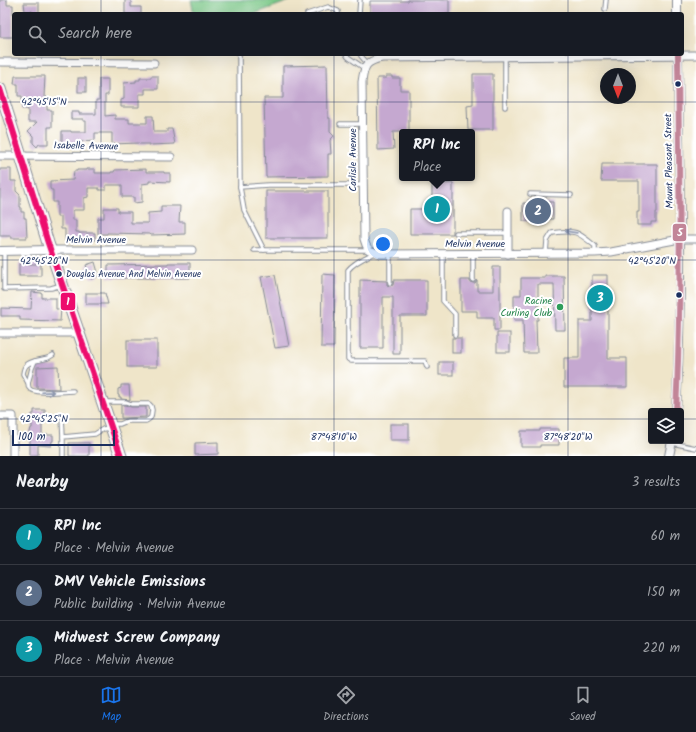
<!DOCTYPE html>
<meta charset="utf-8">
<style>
:root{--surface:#171b24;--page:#20242c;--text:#f1f3f6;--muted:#9ea1a6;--line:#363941;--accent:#1a73e8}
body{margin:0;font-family:Kalam,sans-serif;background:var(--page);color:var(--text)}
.controls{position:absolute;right:12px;bottom:12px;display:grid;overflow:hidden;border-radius:4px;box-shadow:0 4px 16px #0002}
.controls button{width:36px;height:36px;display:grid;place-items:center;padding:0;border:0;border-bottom:1px solid var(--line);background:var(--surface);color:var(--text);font:20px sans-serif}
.compass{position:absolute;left:600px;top:68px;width:36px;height:36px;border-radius:50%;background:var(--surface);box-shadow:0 4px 16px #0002;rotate:180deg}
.scale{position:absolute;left:12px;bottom:10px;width:103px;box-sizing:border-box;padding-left:4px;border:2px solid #1b2f5e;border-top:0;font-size:11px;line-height:14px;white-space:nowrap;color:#1b2f5e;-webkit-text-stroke:3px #fff;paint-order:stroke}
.you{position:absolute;left:383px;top:244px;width:14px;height:14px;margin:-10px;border:3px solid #fff;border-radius:50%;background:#1a73e8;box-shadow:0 0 0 6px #1a73e833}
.badge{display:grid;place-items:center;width:26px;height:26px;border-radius:50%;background:var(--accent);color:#fff;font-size:13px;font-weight:700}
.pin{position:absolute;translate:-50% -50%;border:2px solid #fff;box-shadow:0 1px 4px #0006}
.popup{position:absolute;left:399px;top:129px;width:76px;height:52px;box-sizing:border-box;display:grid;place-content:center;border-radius:4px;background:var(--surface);filter:drop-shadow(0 1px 3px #0005);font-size:13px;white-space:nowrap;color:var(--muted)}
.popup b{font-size:15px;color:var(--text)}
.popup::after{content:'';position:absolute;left:50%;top:100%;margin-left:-8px;border:8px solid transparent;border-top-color:var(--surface)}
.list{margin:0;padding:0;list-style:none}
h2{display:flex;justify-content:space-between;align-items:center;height:52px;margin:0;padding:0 16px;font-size:17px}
h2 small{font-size:13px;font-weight:400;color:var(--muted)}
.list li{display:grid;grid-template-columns:26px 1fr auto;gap:12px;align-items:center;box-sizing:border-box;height:56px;padding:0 16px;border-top:1px solid var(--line)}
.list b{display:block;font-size:15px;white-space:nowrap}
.list p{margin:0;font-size:13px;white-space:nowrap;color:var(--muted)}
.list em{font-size:13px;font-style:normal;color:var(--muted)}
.icon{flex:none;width:22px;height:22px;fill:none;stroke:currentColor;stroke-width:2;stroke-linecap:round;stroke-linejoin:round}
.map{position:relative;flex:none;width:696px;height:456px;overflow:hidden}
.search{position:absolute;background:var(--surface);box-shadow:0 4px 16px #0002;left:12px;right:12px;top:12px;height:44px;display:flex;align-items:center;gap:10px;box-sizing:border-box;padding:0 14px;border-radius:4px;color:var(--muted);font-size:15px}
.sheet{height:220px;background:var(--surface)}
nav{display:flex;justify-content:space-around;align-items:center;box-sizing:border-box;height:56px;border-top:1px solid var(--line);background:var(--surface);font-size:11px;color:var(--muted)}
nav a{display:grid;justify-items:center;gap:2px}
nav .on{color:var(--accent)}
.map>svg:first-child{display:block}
.green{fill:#7ac887;stroke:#4a7c72}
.building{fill:#c5a8d0}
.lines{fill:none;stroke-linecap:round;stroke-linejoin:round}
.service-casing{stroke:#858a94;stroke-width:5.5}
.minor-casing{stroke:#858a94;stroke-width:9}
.tertiary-casing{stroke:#858a94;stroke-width:10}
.primary-casing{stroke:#858a94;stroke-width:13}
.service{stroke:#fff;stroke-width:3.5}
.minor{stroke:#fff;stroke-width:7}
.tertiary{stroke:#fff;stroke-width:8}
.primary{stroke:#fff;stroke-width:11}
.bus-1-casing{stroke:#fff;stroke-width:9}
.bus-2-casing{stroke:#fff;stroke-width:9}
.bus-1{stroke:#ed0b6d;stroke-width:6}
.bus-2{stroke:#c28598;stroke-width:6}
.oneway{stroke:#8d97ae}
.ticks{fill:none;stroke:#1b2f5e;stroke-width:1;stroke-opacity:0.45}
.bus-dot{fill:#1b2f5e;stroke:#fff;stroke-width:1.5}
.leisure-dot{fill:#2e9e5b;stroke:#fff;stroke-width:1.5}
.labels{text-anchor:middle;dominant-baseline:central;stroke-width:4;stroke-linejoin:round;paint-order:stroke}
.bus-label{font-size:9px;fill:#1b2f5e;stroke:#fff;text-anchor:start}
.street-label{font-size:10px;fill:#1b2f5e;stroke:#fff}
.leisure-label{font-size:10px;fill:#27864d;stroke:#fff;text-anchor:end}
.ticks-label{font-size:10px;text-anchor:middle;fill:#1b2f5e;stroke:#fff;stroke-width:4;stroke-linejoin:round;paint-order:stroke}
.line-badge{stroke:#fff;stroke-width:1.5}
.badge-label{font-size:11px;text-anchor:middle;font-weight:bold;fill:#fff}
</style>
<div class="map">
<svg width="696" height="456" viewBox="0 0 696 456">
<rect width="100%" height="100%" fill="#fff"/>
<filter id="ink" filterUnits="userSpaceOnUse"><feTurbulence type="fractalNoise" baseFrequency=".025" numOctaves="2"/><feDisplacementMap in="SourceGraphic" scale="8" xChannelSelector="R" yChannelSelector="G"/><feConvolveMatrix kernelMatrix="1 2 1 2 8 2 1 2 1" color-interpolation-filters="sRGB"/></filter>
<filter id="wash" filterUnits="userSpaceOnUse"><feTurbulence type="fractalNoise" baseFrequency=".012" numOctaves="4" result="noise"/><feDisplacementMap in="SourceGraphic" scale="16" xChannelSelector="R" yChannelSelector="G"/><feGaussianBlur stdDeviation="0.9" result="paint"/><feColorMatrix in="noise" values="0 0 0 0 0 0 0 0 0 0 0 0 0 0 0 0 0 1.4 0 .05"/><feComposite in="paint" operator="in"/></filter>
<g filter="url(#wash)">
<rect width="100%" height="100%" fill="#efe5c9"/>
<path class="green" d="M191 0H292L254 14H194Z"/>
<g id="blocks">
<g class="building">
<path d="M0 0H7V5H13V37H0Z"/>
<path d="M125 0H131V7H141V14H125Z"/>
<path d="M408 0H449V14H370V1H408Z"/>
<path d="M24 3H39V14H32V11H25Z"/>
<path d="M327 65 328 118H330V132L334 136 330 140 331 154H328V176L266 177 264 98H283V66Z"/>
<path d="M473 74H493V130H468L467 106 473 105Z"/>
<path d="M15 76H45L44 97H47V110H52V127H48V144H39L37 147 33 143V136L28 131 37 122H28V109H22V96H18V84H14Z"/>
<path d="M151 76H158V89H145V94H139V107H121V100L124 99V83L136 82V80H140V78H151Z"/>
<path d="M386 76H392V78H400V90H409V132H393L394 149 378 150 377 78H386Z"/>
<rect x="78" y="78" width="8" height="14"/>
<path d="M99 79H108V95H105V116L115 115V119H129V123H147V116H153L154 132H167V129H172L175 144 149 145V144H139V143L112 144V133H95V140L82 141V142H79V143H72L68 147 64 143H62V131H71V132H86V121H83V119H71V112H79V114H96V100H99Z"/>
<path d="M602 164H657V212H656V222H651V225H637V212H639V181H601Z"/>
<path d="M0 169H11V181H16V191L20 195V207H21V212H24V218H26L27 238H11V236H0Z"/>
<path d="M87 169H95V173H111V172H114L115 170 146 169V172H164V173H170V182L149 181V183L142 184V202L134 203V197H122V185H106V190H99V188H88V197L84 198V210H73V220H76V232H79V233H95V240L65 241V229H61V217H57V202H53V190H51L50 188V181L73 180 74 171H77V170H87Z"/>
<path d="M453 183V234H410V209H432V184Z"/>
<rect x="266" y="191" width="62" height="47"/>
<path d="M528 200H544V202H553V219H543V221H523V203H528Z"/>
<path d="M161 206H180L179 222H185V234L151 235 150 234 107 233V234H98V218H104V208H118V212H131V223H148V213L161 212Z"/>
<path d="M95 262 99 276 91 279 86 265Z"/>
<path d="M168 263H190V278H108V265L168 264Z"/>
<rect x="19" y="264" width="22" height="12"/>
<path d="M493 267H500V330H494V318H477V311H461V280H470V282L473 283H475L477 280V291H493Z"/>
<path d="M322 274 335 275 334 347H321Z"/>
<path d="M275 275 289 346 275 348 261 277Z"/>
<path d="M592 275H608V358H627V387H564V358H579V321H592Z"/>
<path d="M545 276H564L565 330H555L554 284H538V320H536L537 353H524L523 320H514V295H521V278H545Z"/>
<path d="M360 280 387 281V285L390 286 393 285 394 280H427V316H400V354H393V297H383V348H360Z"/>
<path d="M32 292 42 293V298H56V309H61L60 321 20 320V316H1V308L31 309Z"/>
<path d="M86 293H105L108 304H86Z"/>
<rect x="497" y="333" width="13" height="19"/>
<rect x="452" y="338" width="9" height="15"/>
<rect x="127" y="340" width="30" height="27"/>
<rect x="439" y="362" width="14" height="13"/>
<path d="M58 366 59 389 37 388V367Z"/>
<path d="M121 385H129L130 400 121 399V397H119V395H118V389L121 388Z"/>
<path d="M121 405H125L131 407H146V417L121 418Z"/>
<path d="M34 410H45V422H42V435H53V441H52L51 446 38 445V455H30V432L31 428H32V414H34Z"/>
<rect x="390" y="424" width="19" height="16"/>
<path d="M540 429H559V445H540V447H521V431H540Z"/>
<path d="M218 442V454L195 455V443Z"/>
<rect x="69" y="443" width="20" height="13"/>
</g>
</g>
</g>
<g filter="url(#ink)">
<use href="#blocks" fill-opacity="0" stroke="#858a94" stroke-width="1"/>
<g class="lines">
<defs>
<g id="service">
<path d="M605 9 606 0"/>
<path d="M307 14 328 7 338 11V14"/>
<path d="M359 14 360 0"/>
<path d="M239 54 240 187 244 210 264 250"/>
<path d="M346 54 348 57 364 68"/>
<path d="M361 54V56L368 64"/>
<path d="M505 57V107"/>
<path d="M340 124H362"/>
<path d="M240 187 268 185H363"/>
<path d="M530 194 571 195"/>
<path d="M456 233H508"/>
<path d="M254 250H369"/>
<path d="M4 251V289L51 288 62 285"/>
<path d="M374 253C366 257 354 262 348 270V359L351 361H425L427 367"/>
<path d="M546 253 547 241 552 233C576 230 577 231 595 246V253"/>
<path d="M443 254V301L455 314V335"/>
<path d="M473 254V280"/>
<path d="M390 283V254"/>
<path d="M53 355 48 358 35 361C33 365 31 370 30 376 29 379 27 384 29 388 33 395 65 391 73 391"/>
<path d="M28 383 23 374C24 365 28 363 35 361"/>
<path d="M104 402H126L131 404H149L151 406 152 410 151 417 149 419 146 421H127L120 424H111"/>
<path d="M62 416 63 437"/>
<path d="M672 443 696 448"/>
<path d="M63 456V437L95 434 103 429 110 428"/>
</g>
<g id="minor">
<path d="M696 55 382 58C366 61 364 66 362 82L364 239 366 245 369 250 380 254 595 253 611 252 680 239H696"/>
<path d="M0 62 154 63"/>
<path d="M0 156 171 157"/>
<path d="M508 211V254"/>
<path d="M51 250H192"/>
<path d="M0 333H79"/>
<path d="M0 416H13V456"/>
</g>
<g id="tertiary">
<path d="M677 0V14"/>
<path d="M0 251 51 250"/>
<path d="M676 411C683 292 679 173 678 54"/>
<path d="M669 456 672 441"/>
</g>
<path id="primary" d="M0 89 48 243 121 456"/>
</defs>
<use href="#service" class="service-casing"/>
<use href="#minor" class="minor-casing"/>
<use href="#tertiary" class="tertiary-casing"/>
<use href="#primary" class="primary-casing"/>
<use href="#service" class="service"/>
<use href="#minor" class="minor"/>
<use href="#tertiary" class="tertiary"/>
<use href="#primary" class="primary"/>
<defs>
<path id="bus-1" d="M0 89 48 243 121 456"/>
<path id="bus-2" d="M676 411C682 292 679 173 678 54"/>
</defs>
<use href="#bus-1" class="bus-1-casing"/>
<use href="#bus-2" class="bus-2-casing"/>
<use href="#bus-1" class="bus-1"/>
<use href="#bus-2" class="bus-2"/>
</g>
<defs><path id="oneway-shaft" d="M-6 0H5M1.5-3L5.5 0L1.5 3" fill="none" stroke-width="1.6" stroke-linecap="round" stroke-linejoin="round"/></defs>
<g class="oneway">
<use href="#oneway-shaft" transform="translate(571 232) rotate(-172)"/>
<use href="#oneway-shaft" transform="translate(48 392) rotate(-2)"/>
</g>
</g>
<path class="ticks" d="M101 0V14M334 0V14M568 0V14M101 54V456M334 54V456M568 54V456M0 102H696M0 260H696M0 419H651M681 419H696"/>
<g class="bus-dot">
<circle cx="678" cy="84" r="3.5"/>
<circle cx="59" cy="274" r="3.5"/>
<circle cx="679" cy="295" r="3.5"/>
</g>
<circle class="leisure-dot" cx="560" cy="307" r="4"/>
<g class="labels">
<g class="bus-label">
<text x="66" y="274">Douglas Avenue And Melvin Avenue</text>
</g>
<g class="street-label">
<text transform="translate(86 146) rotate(1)">Isabelle Avenue</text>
<text transform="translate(353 160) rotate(-90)">Carlisle Avenue</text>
<text transform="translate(669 161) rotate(-91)">Mount Pleasant Street</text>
<text x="96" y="240">Melvin Avenue</text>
<text x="475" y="244">Melvin Avenue</text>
</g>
<g class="leisure-label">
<text x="552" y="301">Racine<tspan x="552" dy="12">Curling Club</tspan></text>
</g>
</g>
<g class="ticks-label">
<text x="44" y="105">42°45'15"N</text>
<text x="652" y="264">42°45'20"N</text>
<text x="44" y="264">42°45'20"N</text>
<text x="44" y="422">42°45'25"N</text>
<text x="334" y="440">87°48'10"W</text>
<text x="568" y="440">87°48'20"W</text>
</g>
<g class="line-badge">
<rect x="672" y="223" width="15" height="19" rx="4" fill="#c28598"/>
<rect x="60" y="292" width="16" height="19" rx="4" fill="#ed0b6d"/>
</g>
<g class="badge-label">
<text x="680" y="236">5</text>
<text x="68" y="305">1</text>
</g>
</svg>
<div class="controls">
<button><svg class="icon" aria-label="layers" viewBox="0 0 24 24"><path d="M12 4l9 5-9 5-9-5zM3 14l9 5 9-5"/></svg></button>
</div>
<svg class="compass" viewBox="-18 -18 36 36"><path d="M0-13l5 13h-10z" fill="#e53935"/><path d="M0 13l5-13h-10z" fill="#9ea1a6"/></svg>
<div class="scale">100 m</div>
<div class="you"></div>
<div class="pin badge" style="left:437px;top:209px;background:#0f9aa8">1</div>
<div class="popup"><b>RPI Inc</b>Place</div>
<div class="pin badge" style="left:538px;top:211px;background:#5c6f8a">2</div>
<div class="pin badge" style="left:600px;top:298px;background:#0f9aa8">3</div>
<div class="search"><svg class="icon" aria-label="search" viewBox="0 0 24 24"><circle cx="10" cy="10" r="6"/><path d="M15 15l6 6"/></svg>Search here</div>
</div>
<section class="sheet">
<h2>Nearby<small>3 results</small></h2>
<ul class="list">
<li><span class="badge" style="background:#0f9aa8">1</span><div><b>RPI Inc</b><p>Place · Melvin Avenue</p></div><em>60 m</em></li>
<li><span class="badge" style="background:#5c6f8a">2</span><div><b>DMV Vehicle Emissions</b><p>Public building · Melvin Avenue</p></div><em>150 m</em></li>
<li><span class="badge" style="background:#0f9aa8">3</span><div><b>Midwest Screw Company</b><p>Place · Melvin Avenue</p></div><em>220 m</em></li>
</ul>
</section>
<nav>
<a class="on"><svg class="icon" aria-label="map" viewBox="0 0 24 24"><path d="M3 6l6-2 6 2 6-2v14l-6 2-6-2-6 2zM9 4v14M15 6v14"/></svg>Map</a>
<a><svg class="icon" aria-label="directions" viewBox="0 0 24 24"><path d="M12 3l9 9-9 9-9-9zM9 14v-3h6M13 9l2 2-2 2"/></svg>Directions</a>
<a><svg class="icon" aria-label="saved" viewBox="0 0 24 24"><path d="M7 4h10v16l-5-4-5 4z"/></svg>Saved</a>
</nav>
